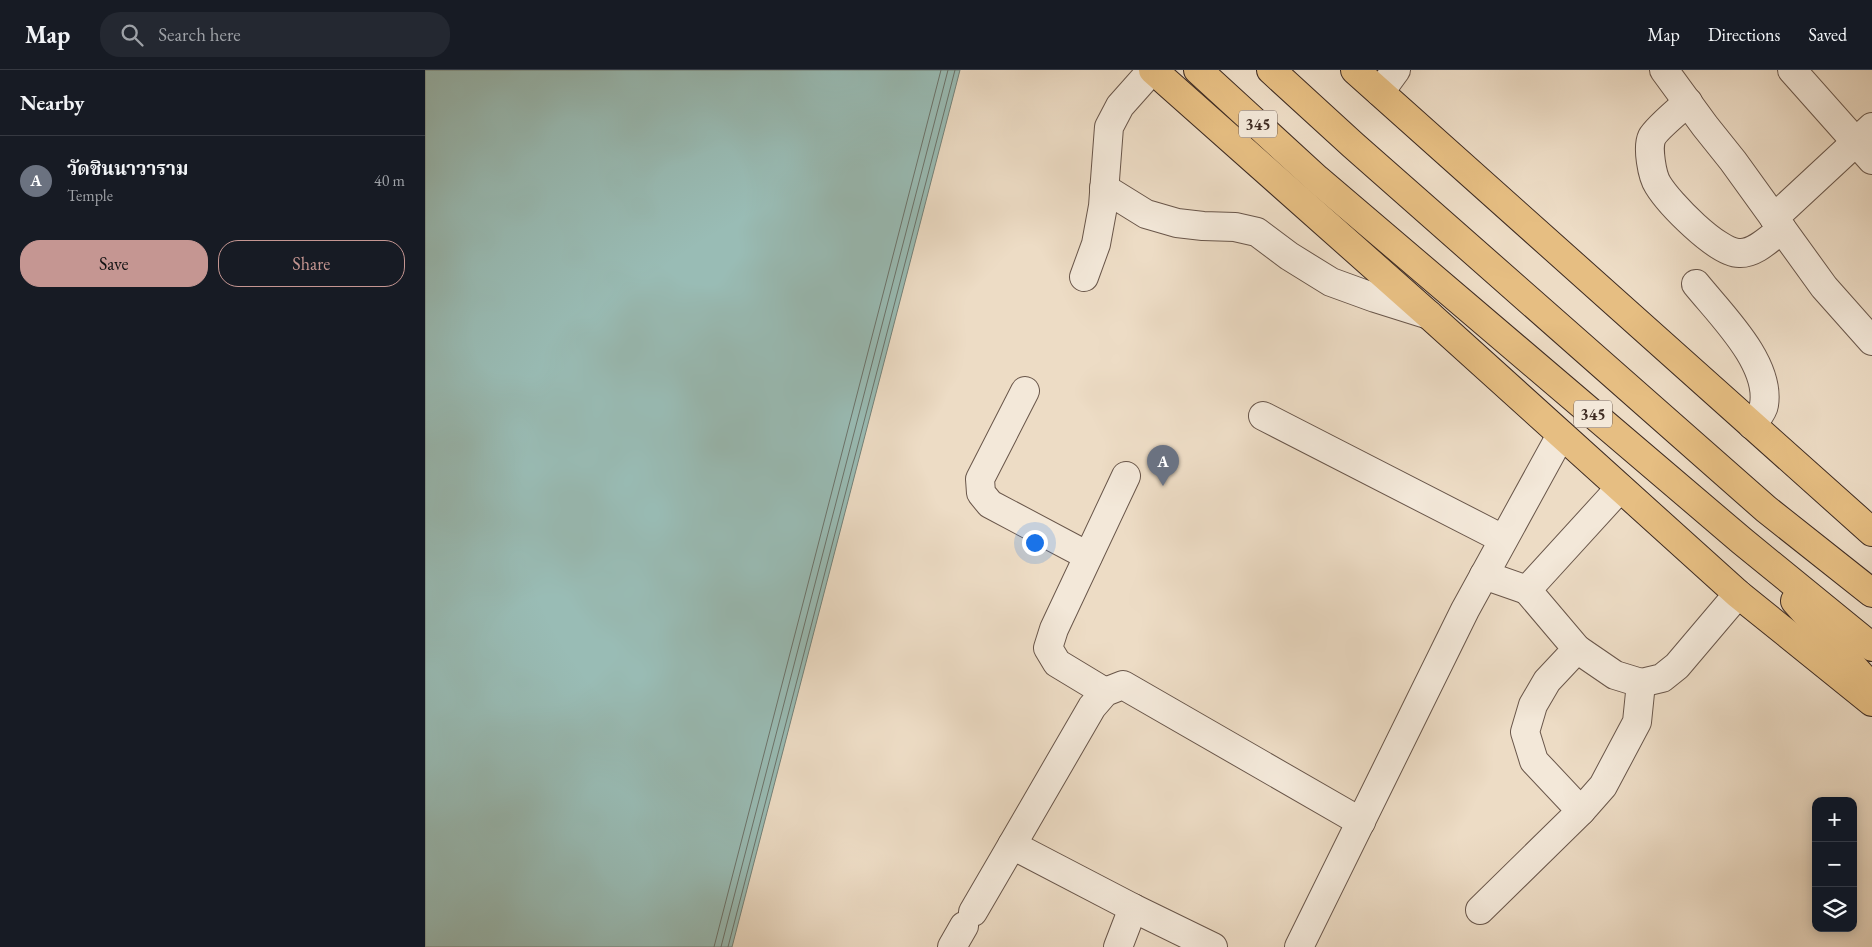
<!DOCTYPE html>
<meta charset="utf-8">
<style>
:root{--surface:#171b24;--page:#242831;--text:#f1f3f6;--muted:#9ea1a6;--line:#363941;--accent:#c59692}
body{margin:0;font-family:"EB Garamond","Noto Serif Thai",serif;background:var(--page);color:var(--text)}
.controls{position:absolute;right:15px;bottom:15px;display:grid;overflow:hidden;border-radius:10px;box-shadow:0 2px 12px #0003}
.controls button{width:45px;height:45px;display:grid;place-items:center;padding:0;border:0;border-bottom:1px solid var(--line);background:var(--surface);color:var(--text);font:25px sans-serif}
.you{position:absolute;left:609px;top:472px;width:18px;height:18px;margin:-12px;border:4px solid #fff;border-radius:50%;background:#1a73e8;box-shadow:0 0 0 8px #1a73e833}
.badge{display:grid;place-items:center;width:32px;height:32px;border-radius:50%;background:var(--accent);color:#fff;font-size:16px;font-weight:700}
.pin{position:absolute;translate:-50% -41px;filter:drop-shadow(0 1px 2px #0008)}
.pin::after{content:'';position:absolute;top:26px;width:18px;height:15px;background:inherit;clip-path:polygon(0 0,100% 0,50% 100%)}
.list{margin:0;padding:0;list-style:none}
h2{display:flex;justify-content:space-between;align-items:center;height:65px;margin:0;padding:0 20px;font-size:21px}
h2 small{font-size:16px;font-weight:400;color:var(--muted)}
.list li{display:grid;grid-template-columns:32px 1fr auto;gap:15px;align-items:center;box-sizing:border-box;height:90px;padding:0 20px;border-top:1px solid var(--line)}
.list b{display:block;font-size:19px;white-space:nowrap}
.list p{margin:0;font-size:16px;white-space:nowrap;color:var(--muted)}
.list em{font-size:16px;font-style:normal;color:var(--muted)}
.actions{display:flex;gap:10px;padding:15px 20px}
.actions a{flex:1;padding:11px 0;border:1px solid var(--accent);border-radius:20px;text-align:center;font-size:18px;color:var(--accent)}
.actions .main{background:var(--accent);color:#111}
.icon{flex:none;width:28px;height:28px;fill:none;stroke:currentColor;stroke-width:2;stroke-linecap:round;stroke-linejoin:round}
.map{position:relative;flex:none;width:1447px;height:877px;overflow:hidden}
header{display:flex;align-items:center;gap:30px;box-sizing:border-box;height:70px;padding:0 25px;background:var(--surface);border-bottom:1px solid var(--line)}
header strong{font-size:24px}
nav{display:flex;gap:28px;margin-inline-start:auto;font-size:18px}
.search{width:350px;height:45px;background:var(--page);display:flex;align-items:center;gap:12px;box-sizing:border-box;padding:0 18px;border-radius:20px;color:var(--muted);font-size:19px}
main{display:flex}
aside{flex:1;background:var(--surface)}
.map>svg:first-child{display:block}
.water{fill:#99bcb5;stroke:#74827a}
.lines{fill:none;stroke-linecap:round;stroke-linejoin:round}
.shore{stroke:#6b736b;stroke-width:1}
.minor-casing{stroke:#69564a;stroke-width:30}
.major-casing{stroke:#3d2a21;stroke-width:30}
.minor{stroke:#f3e8d9;stroke-width:28}
.major{stroke:#e6be82;stroke-width:28}
.labels{text-anchor:middle;dominant-baseline:central;stroke-width:4.5;stroke-linejoin:round;paint-order:stroke}
.shield{fill:#f3e8d9;stroke:#746358;stroke-width:1}
.shield-label{font-size:16px;font-weight:bold;fill:#3d2a21}
</style>
<header>
<strong>Map</strong>
<div class="search"><svg class="icon" aria-label="search" viewBox="0 0 24 24"><circle cx="10" cy="10" r="6"/><path d="M15 15l6 6"/></svg>Search here</div>
<nav><a>Map</a><a>Directions</a><a>Saved</a></nav>
</header>
<main>
<aside>
<h2>Nearby<small></small></h2>
<ul class="list">
<li><span class="badge" style="background:#6b7280">A</span><div><b>วัดชินนาวาราม</b><p>Temple</p></div><em>40 m</em></li>
</ul>
<div class="actions"><a class="main">Save</a><a>Share</a></div>
</aside>
<div class="map">
<svg width="1447" height="877" viewBox="0 0 1447 877">
<rect width="100%" height="100%" fill="#eddcc5"/>
<filter id="stains"><feTurbulence type="fractalNoise" baseFrequency=".004" numOctaves="4"/><feColorMatrix values="0 0 0 0 .2 0 0 0 0 .09 0 0 0 0 .02 0 0 0 .5 -.17"/></filter>
<radialGradient id="worn" r=".72"><stop offset=".6" stop-color="#630" stop-opacity="0"/><stop offset="1" stop-color="#630" stop-opacity=".3"/></radialGradient>
<path class="water" d="M0 0H535L307 877H0Z"/>
<g class="lines">
<g class="shore">
<path d="M289 877 516 0"/>
<path d="M296 877 523 0"/>
<path d="M303 877 530 0"/>
</g>
<defs>
<g id="minor">
<path d="M1239 0 1280 56 1308 91 1399 217 1447 271"/>
<path d="M1367 0 1447 90"/>
<path d="M955 22 971 0"/>
<path d="M1263 32C1255 39 1231 59 1227 67 1222 77 1227 106 1233 115 1244 133 1292 183 1314 183 1330 184 1345 168 1357 159"/>
<path d="M679 118 721 144 752 153 778 156 810 157 832 162 864 186 906 212 950 228 1004 245"/>
<path d="M1349 148 1447 57"/>
<path d="M659 207 671 174 678 136 684 57 695 36 727 0"/>
<path d="M1271 214C1296 245 1346 293 1339 335 1338 342 1331 349 1327 355"/>
<path d="M600 321 555 409 556 423 565 434 663 486"/>
<path d="M838 346 1078 469"/>
<path d="M1059 505 1102 520"/>
<path d="M1152 579 1190 605 1216 613 1237 608 1252 596 1313 524"/>
<path d="M680 622 632 593 623 578 629 559 701 406"/>
<path d="M1156 741 1178 716 1212 652 1216 613"/>
<path d="M587 775 667 637 680 622 698 615 936 752"/>
<path d="M1055 840 1156 741 1109 691 1100 662 1108 635 1122 611 1152 579 1102 520 1195 418"/>
<path d="M548 842 587 775 708 838 788 877"/>
<path d="M527 877 539 856"/>
<path d="M693 877 708 838"/>
<path d="M874 877 1040 540 1136 365"/>
</g>
<g id="major">
<path d="M728 0 1004 245 1313 524 1447 632"/>
<path d="M773 0 892 109 1317 471 1447 577"/>
<path d="M846 0 928 75 1341 439 1447 523"/>
<path d="M930 0 1447 462"/>
<path d="M1370 531 1438 608"/>
</g>
</defs>
<use href="#minor" class="minor-casing"/>
<use href="#major" class="major-casing"/>
<use href="#minor" class="minor"/>
<use href="#major" class="major"/>
</g>
<g class="labels">
<g class="shield">
<rect x="814" y="40.5" width="38" height="27" rx="4"/>
<rect x="1149" y="330.5" width="38" height="27" rx="4"/>
</g>
<g class="shield-label">
<text x="833" y="54">345</text>
<text x="1168" y="344">345</text>
</g>
</g>
<rect width="100%" height="100%" filter="url(#stains)"/>
<rect width="100%" height="100%" fill="url(#worn)"/>
</svg>
<div class="controls">
<button>+</button>
<button>−</button>
<button><svg class="icon" aria-label="layers" viewBox="0 0 24 24"><path d="M12 4l9 5-9 5-9-5zM3 14l9 5 9-5"/></svg></button>
</div>
<div class="you"></div>
<div class="pin badge" style="left:738px;top:416px;background:#6b7280">A</div>
</div>
</main>
